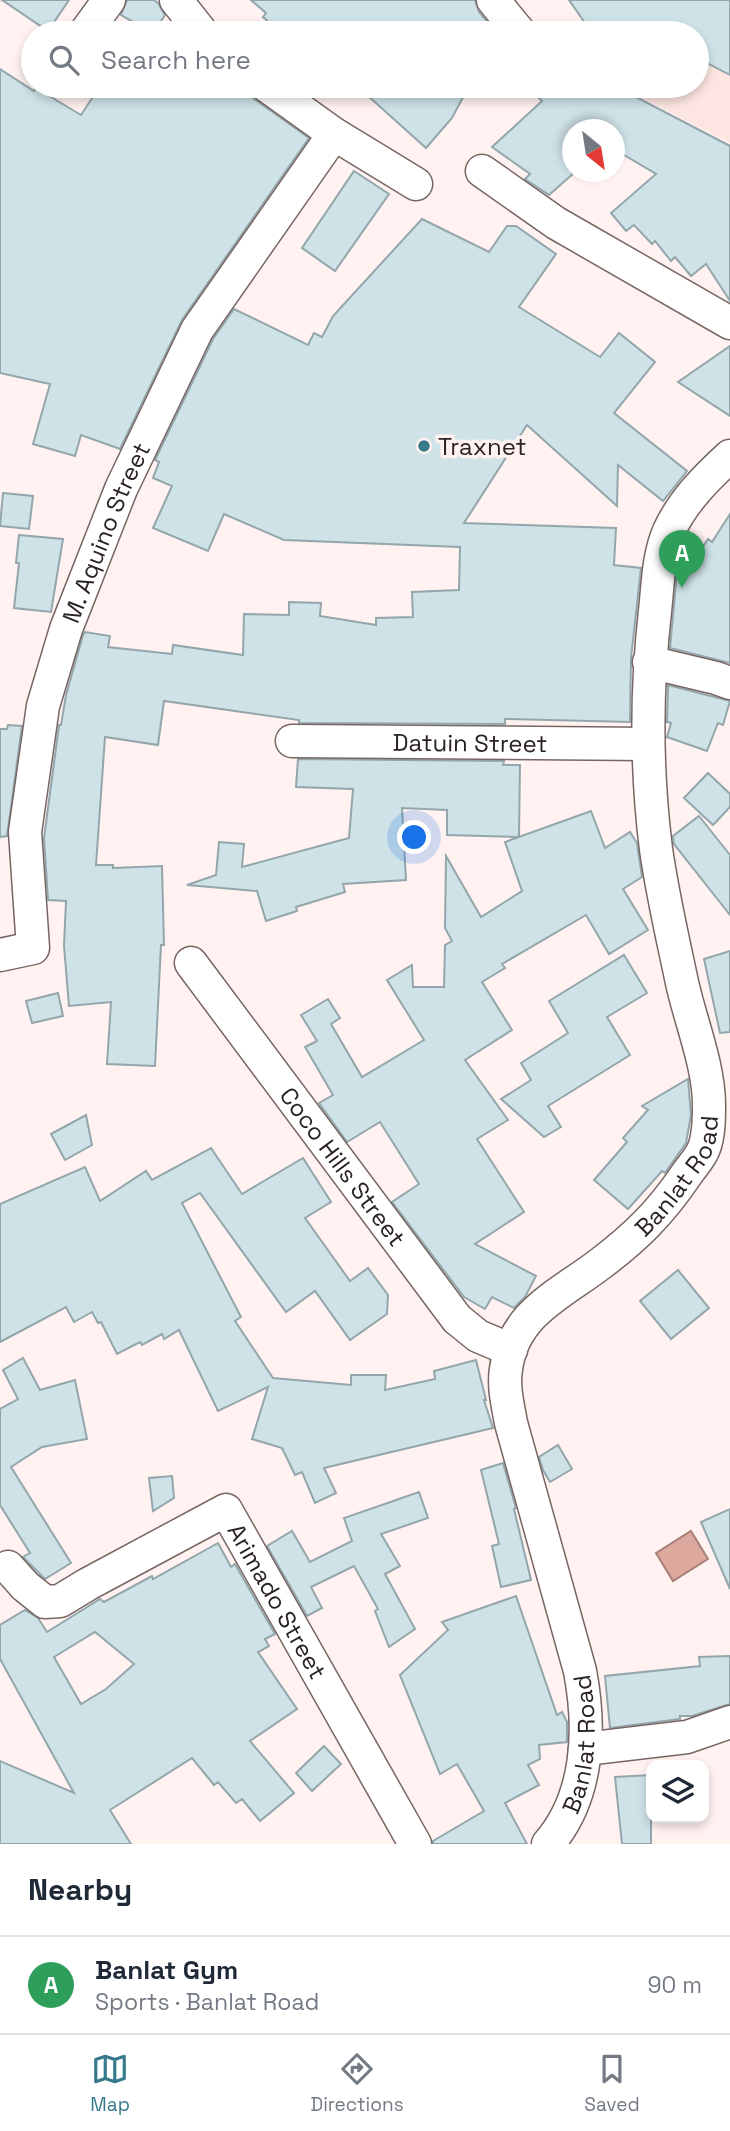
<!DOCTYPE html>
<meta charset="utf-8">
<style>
:root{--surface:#fff;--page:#f6f6f7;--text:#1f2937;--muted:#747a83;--line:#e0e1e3;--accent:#377a8b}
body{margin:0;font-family:"Space Grotesk",sans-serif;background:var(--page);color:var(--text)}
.controls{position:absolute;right:21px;bottom:21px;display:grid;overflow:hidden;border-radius:14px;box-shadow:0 4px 10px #0003}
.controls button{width:63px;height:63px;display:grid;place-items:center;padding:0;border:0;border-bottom:2px solid var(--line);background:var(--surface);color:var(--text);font:35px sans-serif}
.compass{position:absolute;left:562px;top:119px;width:63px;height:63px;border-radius:50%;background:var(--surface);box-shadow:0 4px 10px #0003;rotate:150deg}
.you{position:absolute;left:415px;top:838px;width:24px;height:24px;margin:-18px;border:5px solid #fff;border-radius:50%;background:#1a73e8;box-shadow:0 0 0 10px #1a73e833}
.badge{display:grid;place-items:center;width:46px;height:46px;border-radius:50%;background:var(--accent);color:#fff;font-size:23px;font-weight:700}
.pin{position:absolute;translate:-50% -58px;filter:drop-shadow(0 2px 4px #0008)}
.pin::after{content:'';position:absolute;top:37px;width:24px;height:21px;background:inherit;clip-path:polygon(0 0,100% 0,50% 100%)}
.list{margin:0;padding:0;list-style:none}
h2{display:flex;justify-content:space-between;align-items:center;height:91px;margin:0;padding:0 28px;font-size:30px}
h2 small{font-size:23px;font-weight:400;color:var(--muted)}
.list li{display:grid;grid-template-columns:46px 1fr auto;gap:21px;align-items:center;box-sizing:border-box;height:98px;padding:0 28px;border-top:2px solid var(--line)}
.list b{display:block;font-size:26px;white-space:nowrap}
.list p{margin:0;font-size:23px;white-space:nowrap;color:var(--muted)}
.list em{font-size:23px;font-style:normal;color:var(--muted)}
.icon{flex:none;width:38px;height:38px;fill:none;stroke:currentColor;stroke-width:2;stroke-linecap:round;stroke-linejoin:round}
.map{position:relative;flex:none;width:730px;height:1844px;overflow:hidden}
.search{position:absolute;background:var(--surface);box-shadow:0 4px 10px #0003;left:21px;right:21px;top:21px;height:77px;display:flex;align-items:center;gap:18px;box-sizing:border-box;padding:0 24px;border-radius:38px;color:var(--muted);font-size:26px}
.sheet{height:189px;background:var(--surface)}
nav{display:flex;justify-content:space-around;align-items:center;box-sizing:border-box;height:98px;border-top:2px solid var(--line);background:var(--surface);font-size:19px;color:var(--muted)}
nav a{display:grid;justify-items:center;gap:4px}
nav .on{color:var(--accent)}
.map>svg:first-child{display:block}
.built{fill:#fde6e2}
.water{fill:#dda89d;stroke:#a78078;stroke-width:2}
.building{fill:#cee2e7;stroke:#93a6ab;stroke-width:2;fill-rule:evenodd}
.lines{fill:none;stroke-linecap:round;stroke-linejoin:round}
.minor-casing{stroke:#776663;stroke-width:35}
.minor{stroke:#fff;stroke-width:32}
.poi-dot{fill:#377a8b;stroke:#fff2f0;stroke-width:2.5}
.labels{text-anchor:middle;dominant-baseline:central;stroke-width:7;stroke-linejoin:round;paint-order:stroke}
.poi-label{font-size:24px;fill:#2a2321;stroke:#fff2f0;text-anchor:start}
.street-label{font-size:24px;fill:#2a2321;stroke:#fff2f0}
</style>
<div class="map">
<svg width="730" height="1844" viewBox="0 0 730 1844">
<rect width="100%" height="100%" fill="#fff2f0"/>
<path class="built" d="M636 0H730V143L619 86H697V33H597Z"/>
<path class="water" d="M691 1531 708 1559 673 1581 656 1553Z"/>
<g class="building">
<path d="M2 0H69L48 31Z"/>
<path d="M127 0H154L158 3 165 15 153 33 121 15Z"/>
<path d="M251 0H475L479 12 496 32 281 33 263 17 266 13Z"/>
<path d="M569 0H730V75L697 58V33H592Z"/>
<path d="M0 69 34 91 36 88 81 115 100 86H236L309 138 182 320 120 449 81 435 75 456 33 444 50 384 0 373Z"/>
<path d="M357 86H469L452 118 426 148Z"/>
<path d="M526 86H615L730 146V301L706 264 691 276 675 257 671 261 655 241 652 244 634 225 626 231 611 213 656 174 614 149V130H572V172H575L549 195 525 179 530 174 492 147 542 101Z"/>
<path d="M354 171 389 194 335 271 302 248Z"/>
<path d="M422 219 489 252 507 226H516L556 254 519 307 600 357 619 333 655 362 614 413 687 471 663 501 618 465 617 506 527 425 464 523 616 528 614 565 641 568 631 658 630 722 505 719V724L299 723V720L164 701 158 745 105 737 96 865H113V868L162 866 164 945H161L155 1066 107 1064 111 1002 69 1006 64 946 66 901 48 900 44 838 59 725H61L66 695 83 635 85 632 110 636 108 647 172 654 173 645 243 655 244 614 289 615V602L321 603 320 616 376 625V618L413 617 412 592 459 590 460 547 284 540 224 514 208 551 153 528 172 486 153 478 159 462 155 460 213 339 234 309 308 345 314 333 322 337 333 316Z"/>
<path d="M730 346V416L678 382Z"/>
<path d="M3 493 33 496 29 529 0 526Z"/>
<path d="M730 514V663L670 648 677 572 686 573 708 539 712 542Z"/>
<path d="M19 535 63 539 51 612 14 608 19 563H16Z"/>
<path d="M668 685 730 701 723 725 718 723 707 751 667 737 671 723 667 722Z"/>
<path d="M8 725 22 726 7 836 0 837V729H7Z"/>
<path d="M298 759 504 761 503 765H520L519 837 447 835V810L402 808 406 880 343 884 345 892 296 907 297 911 266 921 257 891 187 885 216 875 219 842 244 844 242 867 349 838 353 789 296 787Z"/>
<path d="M708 773 730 794V807L713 825 684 798Z"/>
<path d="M591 811 605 848 630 832 637 843 642 877 623 889 648 930 609 954 586 915 502 964 505 968 482 982 512 1030 465 1060 508 1120 477 1139 524 1212 475 1244 536 1276 525 1297 514 1308 492 1297 485 1309 464 1297 392 1202 419 1184 380 1122 347 1142 319 1103 333 1095 305 1047 317 1041 301 1015 328 999 340 1018 331 1024 362 1077 424 1040 387 980 412 965 413 987H444L445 945 452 941 445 928 446 856 481 917 522 891 505 842Z"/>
<path d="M699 816 730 855V915L674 844 673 836Z"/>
<path d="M730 951V1032L720 1033 704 959Z"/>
<path d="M624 955 647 993 607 1017 630 1055 548 1106 561 1127 544 1137 501 1099 531 1080 521 1063 568 1033 549 1001Z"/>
<path d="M58 993 63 1016 32 1023 26 1001Z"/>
<path d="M688 1079 691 1115 686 1143 665 1173 662 1171 628 1209 594 1180 627 1142 623 1138 648 1110 642 1106Z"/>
<path d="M86 1115 92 1145 65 1160 51 1134Z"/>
<path d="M211 1148 242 1194 303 1158 331 1202 305 1218 350 1281 368 1268 388 1295 387 1314 350 1340 315 1291 286 1312 200 1193 182 1203 241 1317 235 1321 273 1378 351 1385V1375H386L385 1390 435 1379 434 1371 476 1360 486 1400H484L493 1428 324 1468 336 1493 315 1503 302 1472 295 1475 282 1448 252 1439 268 1387 218 1411 179 1330 164 1339 162 1334 142 1345 140 1342 117 1354 101 1322 98 1323 92 1312 74 1322 66 1307 0 1342V1204L85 1167 100 1201 146 1171 152 1180Z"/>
<path d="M678 1270 709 1308 671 1339 640 1301Z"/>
<path d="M23 1358 40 1390 75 1380 87 1439 42 1447 11 1467 71 1563 45 1579 23 1557 30 1553 0 1505V1409L18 1399 3 1370Z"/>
<path d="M558 1445 572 1469 550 1482 543 1470 539 1457Z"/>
<path d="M503 1463 516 1508 514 1509 531 1580 501 1587 492 1546 499 1544 481 1470Z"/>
<path d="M172 1476 174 1498 153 1511 149 1478Z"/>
<path d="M419 1492 428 1518 381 1534 400 1566 385 1574 415 1629 389 1647 375 1611 378 1609 354 1566 311 1587 322 1608 307 1616 267 1546 292 1531 310 1562 352 1541 344 1518Z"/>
<path d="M730 1509V1589L701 1522Z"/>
<path d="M218 1543 231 1567 235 1564 275 1634 265 1639 269 1646 258 1652 297 1709 250 1741 294 1793 260 1821 242 1799 236 1803 218 1782 214 1785 192 1758 110 1810 131 1844H0V1761L74 1793 0 1659V1625L25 1610 38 1618 47 1632 100 1599 104 1602 152 1576 153 1579ZM95 1632 134 1664 106 1689 81 1704 54 1657Z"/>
<path d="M516 1596 557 1715 562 1712 567 1722V1742L539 1745 540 1759 528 1765 539 1785 505 1803 527 1844H433V1841L484 1811 457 1764 440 1774 400 1675 448 1630 442 1622Z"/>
<path d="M730 1656V1704L692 1716H680V1719L610 1728 605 1676 700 1666 699 1657Z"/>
<path d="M324 1746 341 1764 312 1791 296 1773Z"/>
<path d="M651 1775V1844H622L615 1777Z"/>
</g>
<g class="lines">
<defs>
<g id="minor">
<path d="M176 0 202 33"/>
<path d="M493 0 520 33"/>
<path d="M85 33 109 0"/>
<path d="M267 86 334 134 416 184"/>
<path d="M482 171 556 223 730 323"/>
<path d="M649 662 716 678 730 683"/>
<path id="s1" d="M292 741 647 744"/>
<path id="s2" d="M0 955 33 948 25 832 43 706 66 629 121 489 197 330 334 134"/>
<path id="s3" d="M191 963 457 1319 478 1336 511 1350"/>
<path id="s4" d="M8 1567 25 1586 45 1602 60 1601 88 1584 226 1510 415 1844"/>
<path d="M585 1749 687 1737 730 1722"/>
<path id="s5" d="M548 1844C589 1797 591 1729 580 1671L511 1423C508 1406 503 1387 506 1369 513 1313 561 1294 600 1264 636 1237 661 1212 686 1175 692 1166 701 1157 704 1148 709 1135 709 1118 709 1105 709 1064 689 1018 681 978 672 935 662 892 656 849 646 770 646 691 655 611 658 585 658 556 669 531 683 501 706 478 730 456"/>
</g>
</defs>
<use href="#minor" class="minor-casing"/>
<use href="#minor" class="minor"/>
</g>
<circle class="poi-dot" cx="424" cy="446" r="7"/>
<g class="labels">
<g class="poi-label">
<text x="438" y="446">Traxnet</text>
</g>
<g class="street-label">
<text stroke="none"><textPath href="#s2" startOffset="462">M. Aquino Street</textPath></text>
<text stroke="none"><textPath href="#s1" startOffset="178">Datuin Street</textPath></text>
<text stroke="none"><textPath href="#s3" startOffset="254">Coco Hills Street</textPath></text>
<text stroke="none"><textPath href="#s5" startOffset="760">Banlat Road</textPath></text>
<text stroke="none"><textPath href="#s4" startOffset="360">Arimado Street</textPath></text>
<text stroke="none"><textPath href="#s5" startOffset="108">Banlat Road</textPath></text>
</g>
</g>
</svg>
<div class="controls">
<button><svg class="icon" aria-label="layers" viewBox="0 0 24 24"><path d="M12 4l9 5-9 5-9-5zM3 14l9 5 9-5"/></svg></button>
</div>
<svg class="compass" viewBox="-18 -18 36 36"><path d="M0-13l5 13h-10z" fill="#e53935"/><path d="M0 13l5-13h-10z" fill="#747a83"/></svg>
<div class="you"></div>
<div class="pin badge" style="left:682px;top:588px;background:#2e9e5b">A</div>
<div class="search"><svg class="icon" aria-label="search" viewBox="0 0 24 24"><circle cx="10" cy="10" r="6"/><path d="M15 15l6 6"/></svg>Search here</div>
</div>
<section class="sheet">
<h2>Nearby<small></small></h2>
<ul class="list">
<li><span class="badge" style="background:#2e9e5b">A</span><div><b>Banlat Gym</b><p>Sports · Banlat Road</p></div><em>90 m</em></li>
</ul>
</section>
<nav>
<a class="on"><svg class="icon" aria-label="map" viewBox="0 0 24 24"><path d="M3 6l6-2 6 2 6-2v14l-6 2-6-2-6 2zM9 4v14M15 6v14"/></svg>Map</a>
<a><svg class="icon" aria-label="directions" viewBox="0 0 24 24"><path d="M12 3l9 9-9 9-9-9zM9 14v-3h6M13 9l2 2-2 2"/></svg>Directions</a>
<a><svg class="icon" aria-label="saved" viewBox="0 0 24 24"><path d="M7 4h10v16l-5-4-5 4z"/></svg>Saved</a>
</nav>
